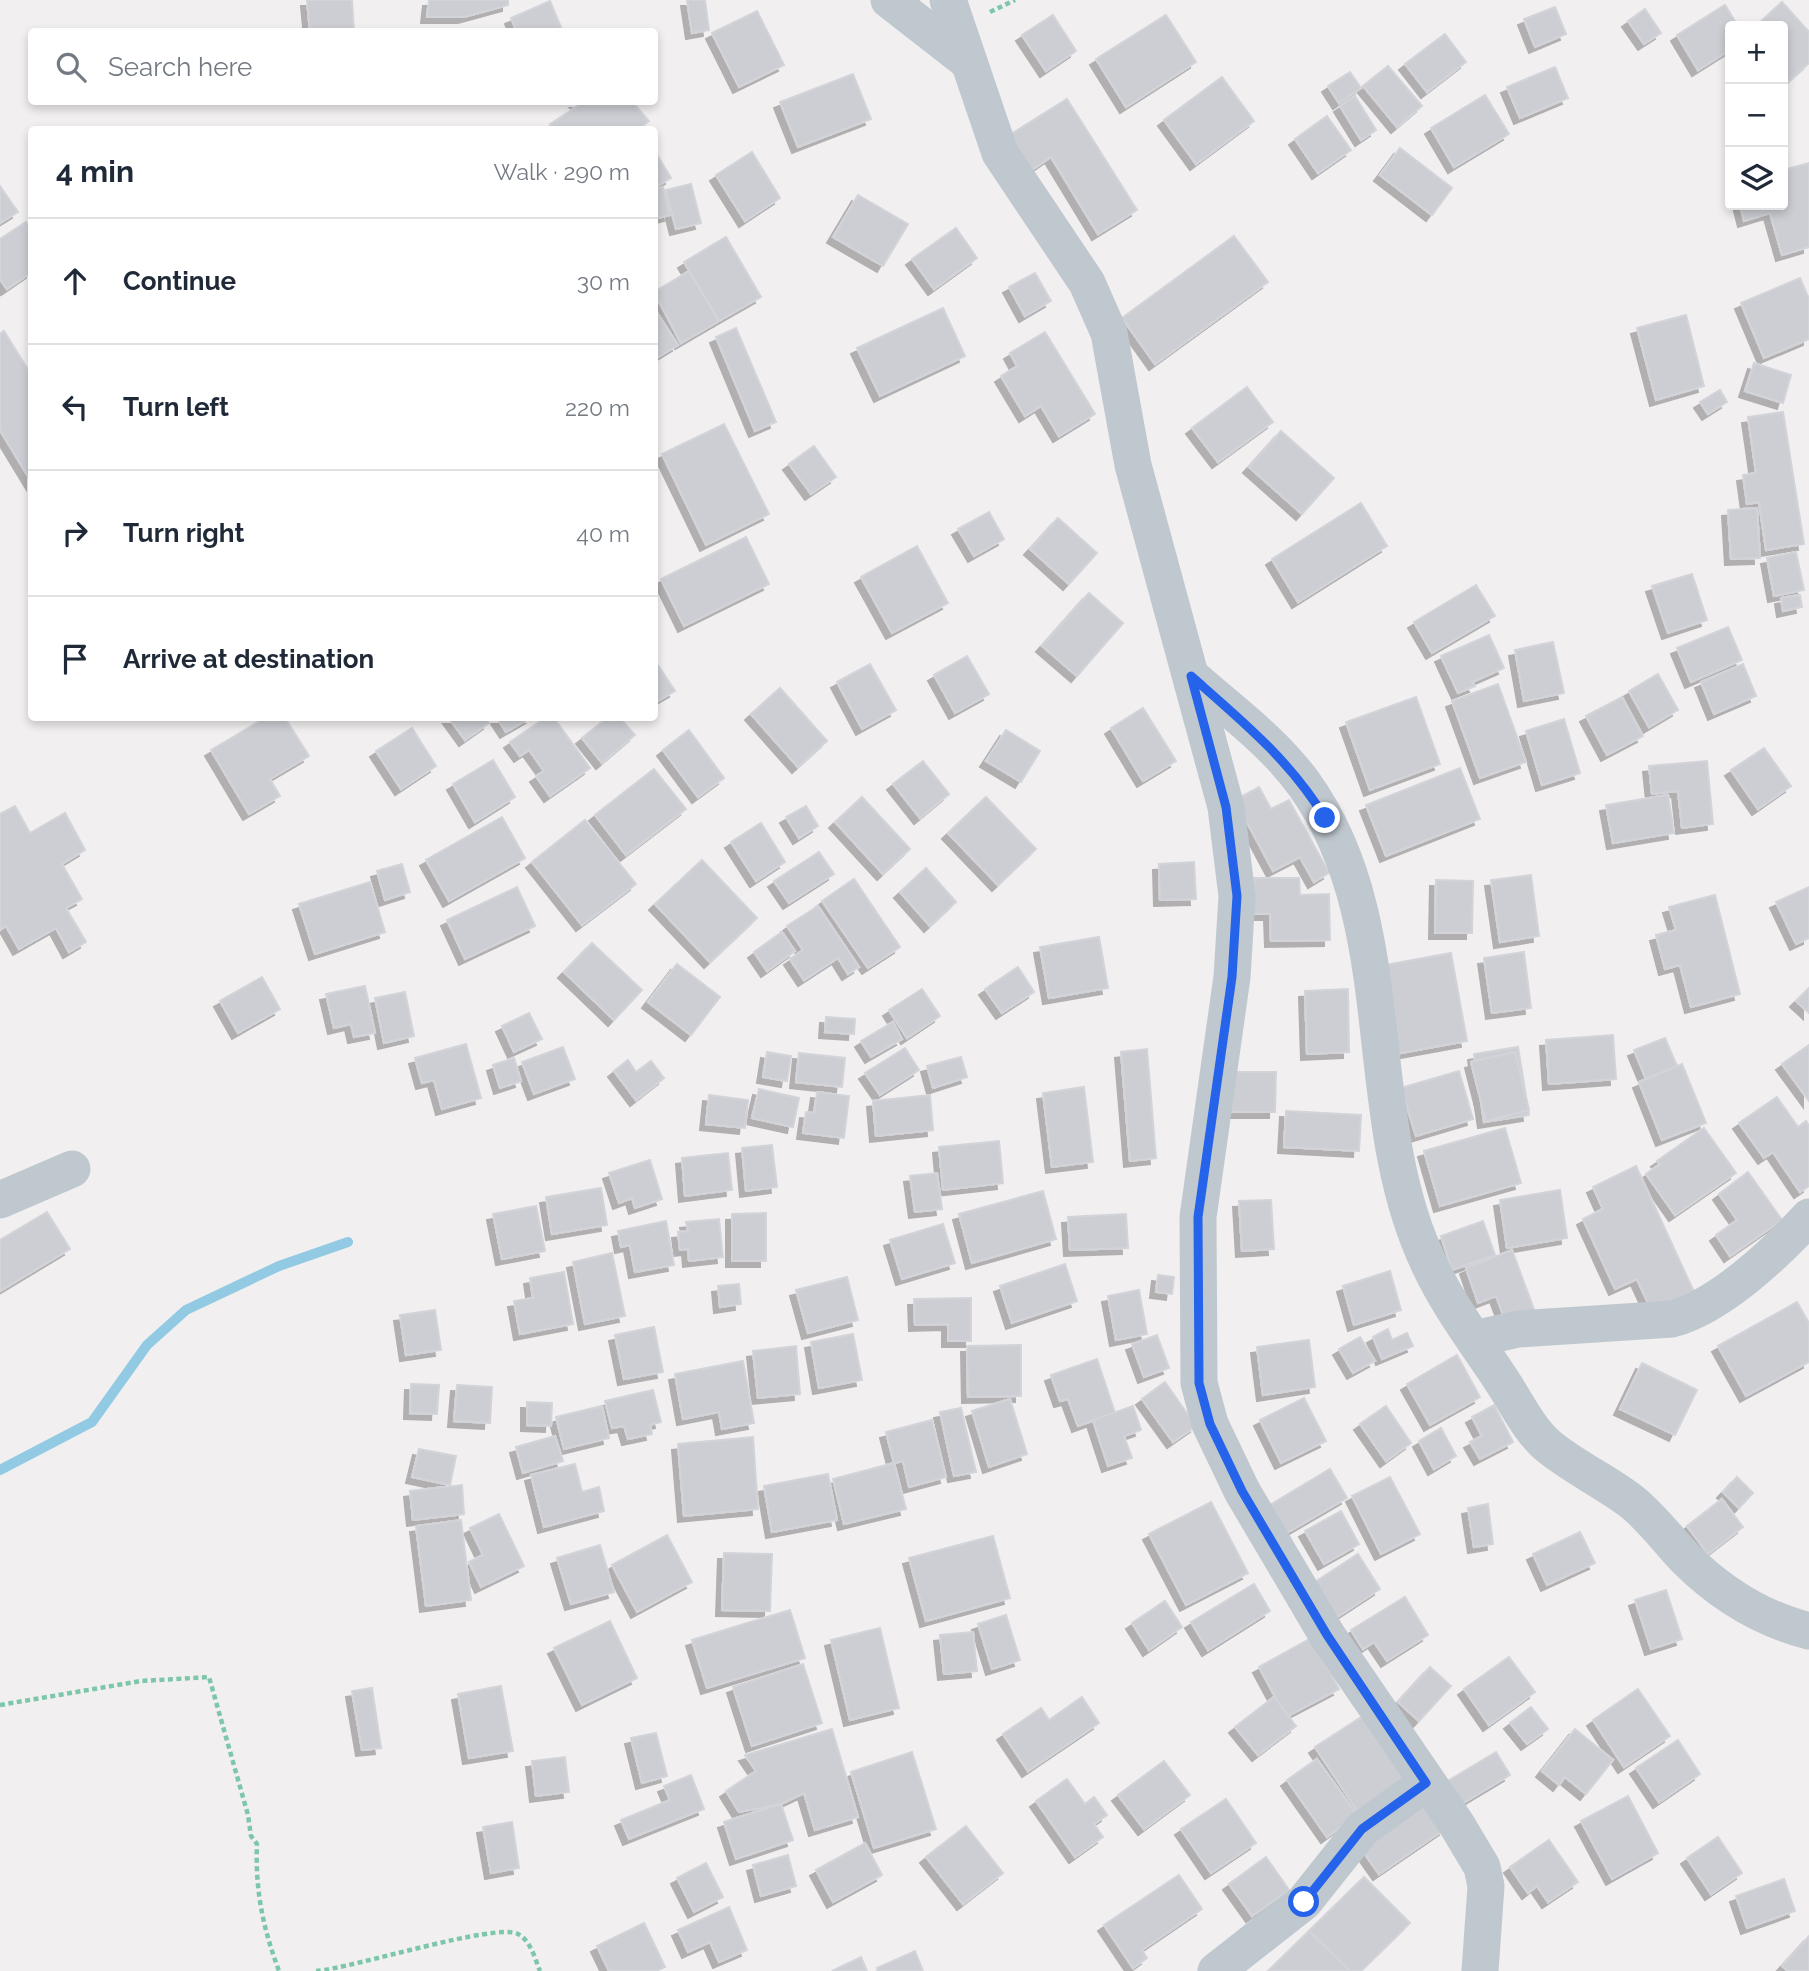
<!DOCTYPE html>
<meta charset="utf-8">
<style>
:root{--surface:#fff;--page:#f6f6f7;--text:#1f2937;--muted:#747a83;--line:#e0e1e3}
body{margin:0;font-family:Raleway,sans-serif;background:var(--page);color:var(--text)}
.controls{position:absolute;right:21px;top:21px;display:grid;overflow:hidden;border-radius:7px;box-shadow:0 4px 10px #0003}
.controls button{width:63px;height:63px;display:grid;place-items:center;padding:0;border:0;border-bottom:2px solid var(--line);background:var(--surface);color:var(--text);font:35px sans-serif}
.stop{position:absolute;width:21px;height:21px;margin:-16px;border:5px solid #2563eb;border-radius:50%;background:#fff}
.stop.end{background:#2563eb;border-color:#fff;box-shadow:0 2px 7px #0008}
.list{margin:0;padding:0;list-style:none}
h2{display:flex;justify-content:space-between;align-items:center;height:91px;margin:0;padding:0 28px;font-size:30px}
h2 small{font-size:23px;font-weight:400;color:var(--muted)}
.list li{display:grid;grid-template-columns:46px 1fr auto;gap:21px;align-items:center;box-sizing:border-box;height:126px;padding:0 28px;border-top:2px solid var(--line)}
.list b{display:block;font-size:26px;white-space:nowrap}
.list em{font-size:23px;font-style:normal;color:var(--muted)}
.icon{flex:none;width:38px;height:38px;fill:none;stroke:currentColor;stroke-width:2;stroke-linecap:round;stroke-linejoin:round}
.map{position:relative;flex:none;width:1809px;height:1971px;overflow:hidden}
.search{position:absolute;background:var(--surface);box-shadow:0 4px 10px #0003;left:28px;top:28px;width:630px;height:77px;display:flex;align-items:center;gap:18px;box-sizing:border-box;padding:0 24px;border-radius:7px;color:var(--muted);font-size:26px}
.panel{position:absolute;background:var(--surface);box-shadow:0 4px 10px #0003;left:28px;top:126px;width:630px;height:595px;border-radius:7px}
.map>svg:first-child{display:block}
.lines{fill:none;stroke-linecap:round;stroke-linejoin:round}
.stream{stroke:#92cae4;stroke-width:10}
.building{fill:#ccced3;stroke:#d3d4da;stroke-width:2;filter:url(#shadow)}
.path{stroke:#7cc6a9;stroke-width:4.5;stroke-dasharray:5 3.5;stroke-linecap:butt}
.street{stroke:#c0c8cf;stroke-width:37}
.route{stroke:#2563eb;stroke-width:9}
</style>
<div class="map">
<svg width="1809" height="1971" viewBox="0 0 1809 1971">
<defs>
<filter id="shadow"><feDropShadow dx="-6" dy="6" stdDeviation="0" flood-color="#0004"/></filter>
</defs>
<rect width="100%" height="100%" fill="#f1efef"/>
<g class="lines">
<path class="stream" d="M0 1470 92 1422 147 1345 186 1310 279 1266 348 1242"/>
</g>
<g class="building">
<path d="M307 0H352L354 32H310Z"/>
<path d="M429 0H508V5L464 17H427Z"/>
<path d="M687 0H705L709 30 692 33Z"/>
<path d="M550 1 563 32H517L511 18Z"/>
<path d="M1782 2 1809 32V63L1788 82 1783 75V26H1756Z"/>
<path d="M1725 5 1738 26H1730V50L1698 70 1677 35Z"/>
<path d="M1555 7 1566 34 1535 47 1524 19Z"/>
<path d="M1645 9 1661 33 1644 44 1628 21Z"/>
<path d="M757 11 784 65 739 87 712 33Z"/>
<path d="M1053 15 1076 51 1046 71 1022 35Z"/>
<path d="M1166 15 1196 62 1126 107 1096 59Z"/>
<path d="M1445 34 1466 62 1427 92 1405 64Z"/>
<path d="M1388 66 1422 106 1397 127 1363 86Z"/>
<path d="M1555 67 1568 98 1520 118 1507 87Z"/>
<path d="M1350 72 1361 88 1339 103 1328 86Z"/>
<path d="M853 74 871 119 798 147 780 102Z"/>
<path d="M1222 77 1254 121 1196 164 1164 120Z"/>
<path d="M1485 95 1509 134 1454 167 1431 128Z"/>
<path d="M1355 96 1376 130 1361 140 1340 106Z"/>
<path d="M1067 99 1137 210 1098 234 1051 157 1030 171 1008 136Z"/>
<path d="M576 102H639L635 105 649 121 637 130H553L550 124 579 105Z"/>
<path d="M1327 116 1351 150 1318 173 1295 139Z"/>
<path d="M1400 148 1452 188 1432 215 1380 175Z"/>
<path d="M654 150 671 178 654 188Z"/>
<path d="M752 152 780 198 745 221 716 175Z"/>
<path d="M1809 163V247L1782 255 1770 213 1744 221 1740 205H1783V170Z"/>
<path d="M691 184 701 223 676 229 666 190Z"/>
<path d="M0 186 18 212 0 223Z"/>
<path d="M663 187 670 215 654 219V190Z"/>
<path d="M858 195 908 224 883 266 833 237Z"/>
<path d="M26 222 32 231V272L7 289 0 279V239Z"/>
<path d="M956 228 977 258 934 289 912 259Z"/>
<path d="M1234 236 1268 282 1155 364 1122 318Z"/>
<path d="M726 237 761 297 719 321 684 262Z"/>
<path d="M689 271 719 321 681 343 654 292Z"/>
<path d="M1035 273 1051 301 1025 316 1009 287Z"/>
<path d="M1800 278 1809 299V339L1764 358 1741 303Z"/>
<path d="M654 308 678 345 655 359 654 358Z"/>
<path d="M943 308 965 356 880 396 857 348Z"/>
<path d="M1686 315 1704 386 1656 400 1637 328Z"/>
<path d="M736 328 776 422 755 431 716 337Z"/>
<path d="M4 331 32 376V483L0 430V334Z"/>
<path d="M1045 332 1095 414 1059 436 1041 406 1025 416 1001 376 1017 366 1010 353Z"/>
<path d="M1754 363 1791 375 1783 403 1745 391Z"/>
<path d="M1247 387 1273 422 1218 462 1192 428Z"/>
<path d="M1720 390 1727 402 1708 414 1700 402Z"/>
<path d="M1783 412 1804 544 1766 550 1759 502 1747 504 1743 475 1756 473 1748 417Z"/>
<path d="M724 424 769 514 706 545 662 454Z"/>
<path d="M1281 431 1334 478 1302 514 1249 467Z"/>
<path d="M814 446 836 477 811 494 789 464Z"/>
<path d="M1361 503 1387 546 1298 602 1272 559Z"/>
<path d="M1757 508 1760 558 1731 559 1728 510Z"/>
<path d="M989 512 1004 539 974 556 958 529Z"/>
<path d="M1058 518 1097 553 1069 584 1030 549Z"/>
<path d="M746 537 769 584 684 626 661 579Z"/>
<path d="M917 546 948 603 892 633 861 577Z"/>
<path d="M1796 552 1804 590 1774 596 1767 558Z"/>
<path d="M1692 574 1707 620 1668 633 1652 586Z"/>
<path d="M1476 585 1495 616 1432 653 1414 622Z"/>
<path d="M1089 593 1123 623 1077 676 1042 646Z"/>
<path d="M1800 595 1802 607 1783 611 1781 598Z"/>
<path d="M1728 627 1742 660 1691 682 1677 648Z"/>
<path d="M1489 635 1504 668 1472 682 1475 686 1458 693 1441 656Z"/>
<path d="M1553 642 1564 693 1524 701 1515 650Z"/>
<path d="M967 656 989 694 955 713 934 675Z"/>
<path d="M654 659 675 691 654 703Z"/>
<path d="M870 664 896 710 862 729 837 682Z"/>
<path d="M1743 664 1756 696 1714 714 1701 682Z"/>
<path d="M1658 674 1678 710 1649 727 1629 691Z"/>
<path d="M1498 684 1526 762 1480 778 1452 701Z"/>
<path d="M780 688 827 741 798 767 751 714Z"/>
<path d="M1416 697 1440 764 1370 790 1346 722Z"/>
<path d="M1622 697 1643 736 1607 755 1586 716Z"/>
<path d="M1143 708 1176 761 1143 781 1111 728Z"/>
<path d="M265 718H285L309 756 270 779 280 796 249 814 211 750Z"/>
<path d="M449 718H485L489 723 465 740Z"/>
<path d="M497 718H530L506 732Z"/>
<path d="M545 718H554L590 768 550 796 536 776 544 771 529 750 520 756 510 742Z"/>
<path d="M607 718H620L635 735 602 763 582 738Z"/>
<path d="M1564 719 1580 773 1542 785 1526 731Z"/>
<path d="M412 728 436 766 401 789 376 751Z"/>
<path d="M689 730 724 778 698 797 663 750Z"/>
<path d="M1006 730 1040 751 1021 782 986 761Z"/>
<path d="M1764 748 1791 786 1758 809 1731 770Z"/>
<path d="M493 760 515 797 475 822 453 784Z"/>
<path d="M923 761 949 794 920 818 893 784Z"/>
<path d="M1707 761 1713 824 1682 828 1678 791 1652 794 1649 766Z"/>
<path d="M1460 768 1480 819 1386 856 1366 805Z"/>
<path d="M654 769 686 809 626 855 595 815Z"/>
<path d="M1259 787 1271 809 1289 800 1329 873 1314 882 1300 857 1273 871 1235 800Z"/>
<path d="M1668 795 1674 833 1613 843 1606 805Z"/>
<path d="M862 797 910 849 883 874 835 822Z"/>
<path d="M986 797 1036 849 998 885 948 833Z"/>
<path d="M15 806 30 833 65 813 85 850 62 864 82 899 66 908 86 942 69 952 56 928 19 949 6 926 0 930V814Z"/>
<path d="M806 806 818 826 799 838 786 817Z"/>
<path d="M502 817 525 858 449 901 426 860Z"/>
<path d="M585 820 636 884 582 925 532 862Z"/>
<path d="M761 823 785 862 756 881 731 842Z"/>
<path d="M819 852 834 874 789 903 774 881Z"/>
<path d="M702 860 757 918 710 962 655 904Z"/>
<path d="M1194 862 1196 899 1160 900 1159 864Z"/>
<path d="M402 864 410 892 385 900 377 871Z"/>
<path d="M926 868 956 902 930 926 900 892Z"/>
<path d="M1531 875 1539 936 1500 942 1491 880Z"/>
<path d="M1254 878H1299L1300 895 1329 894 1330 940 1271 941 1270 914H1254Z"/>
<path d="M854 879 900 947 868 968 822 901Z"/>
<path d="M1436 880 1473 881 1472 933H1435Z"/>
<path d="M370 882 385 932 315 954 299 904Z"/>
<path d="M517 887 535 926 465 959 447 920Z"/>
<path d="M1809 887V938L1796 944 1776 902Z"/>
<path d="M1715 895 1740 994 1691 1007 1680 965 1665 969 1656 935 1676 930 1669 907Z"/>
<path d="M818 906 859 967 848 974 838 958 804 980 790 959 803 950 787 926Z"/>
<path d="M782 932 795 951 767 971 754 952Z"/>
<path d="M1099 937 1108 988 1049 998 1040 947Z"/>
<path d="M592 943 642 990 614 1020 564 972Z"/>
<path d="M1524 952 1531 1008 1492 1013 1484 958Z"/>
<path d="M1451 953 1467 1041 1390 1055 1374 967Z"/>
<path d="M677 964 720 997 691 1035 648 1002Z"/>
<path d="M1018 967 1034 992 1002 1013 985 989Z"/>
<path d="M262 977 280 1009 238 1033 220 1001Z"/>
<path d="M365 986 375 1033 354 1037 351 1024 334 1028 326 994Z"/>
<path d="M1809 988V1013L1796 1001Z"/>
<path d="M922 989 940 1016 907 1038 889 1010Z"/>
<path d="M1348 989 1349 1052 1307 1054 1305 991Z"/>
<path d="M405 992 414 1036 384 1043 375 998Z"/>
<path d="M529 1013 542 1039 514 1052 502 1026Z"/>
<path d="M826 1017 855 1019 854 1034 825 1032Z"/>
<path d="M893 1022 902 1039 871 1057 861 1041Z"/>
<path d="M1613 1035 1616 1079 1549 1084 1546 1040Z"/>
<path d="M1665 1038 1677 1066 1646 1079 1634 1050Z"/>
<path d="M466 1044 481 1098 442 1109 434 1080 422 1083 415 1058Z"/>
<path d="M1809 1045V1101L1782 1064Z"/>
<path d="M563 1047 575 1079 534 1094 522 1062Z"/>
<path d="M1518 1047 1529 1115 1484 1122 1474 1054Z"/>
<path d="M905 1048 919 1070 880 1095 865 1073Z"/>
<path d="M1147 1049 1156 1158 1130 1161 1121 1052Z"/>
<path d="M767 1052 791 1056 787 1081 763 1077Z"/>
<path d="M1515 1052 1529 1110 1486 1121 1471 1062Z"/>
<path d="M799 1053 845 1058 842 1087 796 1082Z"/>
<path d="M961 1057 967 1077 933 1088 927 1066Z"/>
<path d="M514 1058 521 1081 500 1088 493 1065Z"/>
<path d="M628 1060 636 1072 651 1061 664 1078 636 1100 614 1071Z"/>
<path d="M1682 1064 1706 1123 1662 1140 1639 1082Z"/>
<path d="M1459 1071 1473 1119 1416 1136 1401 1088Z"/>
<path d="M1226 1072H1276L1275 1112H1225Z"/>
<path d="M1084 1087 1093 1162 1052 1167 1043 1093Z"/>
<path d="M759 1089 799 1098 793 1127 752 1118Z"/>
<path d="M817 1092 849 1096 844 1138 803 1133 806 1112 814 1113Z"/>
<path d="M709 1095 748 1100 745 1128 706 1124Z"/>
<path d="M930 1095 933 1130 876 1136 873 1101Z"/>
<path d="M1777 1097 1798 1127 1806 1121 1809 1126V1186L1800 1192 1773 1152 1764 1158 1739 1123Z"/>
<path d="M1286 1111 1361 1115 1359 1151 1284 1147Z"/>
<path d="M1505 1128 1521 1183 1440 1206 1424 1151Z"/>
<path d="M1704 1128 1736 1173 1675 1215 1646 1174 1660 1164 1657 1161Z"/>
<path d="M999 1141 1003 1183 943 1190 939 1147Z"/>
<path d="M772 1145 777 1187 746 1191 742 1148Z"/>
<path d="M728 1153 732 1190 685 1196 682 1158Z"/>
<path d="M650 1160 662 1199 635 1208 632 1198 619 1203 609 1173Z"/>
<path d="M1636 1166 1695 1294 1653 1314 1637 1279 1615 1289 1583 1219 1603 1209 1593 1187Z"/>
<path d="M1748 1172 1782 1220 1730 1256 1716 1235 1737 1220 1719 1194Z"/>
<path d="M937 1173 942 1209 915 1212 910 1176Z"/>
<path d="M601 1188 607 1225 552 1234 546 1197Z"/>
<path d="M1560 1190 1567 1238 1507 1248 1500 1200Z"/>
<path d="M1043 1191 1056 1239 972 1263 959 1214Z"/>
<path d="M1271 1200 1274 1249 1242 1251 1239 1201Z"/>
<path d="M536 1206 545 1251 502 1259 493 1214Z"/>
<path d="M47 1212 70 1249 0 1291V1240Z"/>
<path d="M766 1213V1261H732V1214Z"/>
<path d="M1126 1214 1128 1248 1070 1250 1068 1217Z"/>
<path d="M719 1219 723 1257 689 1261 688 1249 680 1250 678 1232 688 1231 686 1222Z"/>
<path d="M666 1221 674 1265 635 1272 630 1245 621 1247 618 1231Z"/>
<path d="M1483 1221 1495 1255 1452 1270 1441 1236Z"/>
<path d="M943 1224 955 1263 902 1279 890 1240Z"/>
<path d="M1512 1250 1536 1315 1507 1325 1496 1296 1478 1303 1466 1268Z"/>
<path d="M612 1253 625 1316 585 1324 573 1262Z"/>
<path d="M1065 1264 1077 1301 1012 1323 1000 1286Z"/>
<path d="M1390 1271 1401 1310 1354 1325 1343 1286Z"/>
<path d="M564 1272 573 1324 520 1334 514 1301 533 1298 530 1278Z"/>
<path d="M1158 1275 1174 1277 1172 1294 1156 1292Z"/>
<path d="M847 1277 858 1320 808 1333 796 1290Z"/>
<path d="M739 1284 741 1304 720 1307 718 1286Z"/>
<path d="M1139 1290 1147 1334 1116 1340 1108 1296Z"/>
<path d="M971 1298V1341H948V1324L915 1325 914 1299Z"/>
<path d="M1797 1302 1809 1323V1362L1746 1396 1718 1346Z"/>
<path d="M435 1310 441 1350 406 1355 400 1315Z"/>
<path d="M654 1327 663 1372 624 1379 615 1335Z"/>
<path d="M1388 1329 1392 1340 1407 1333 1413 1346 1382 1359 1373 1337Z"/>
<path d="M853 1334 862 1380 819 1388 811 1342Z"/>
<path d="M1157 1335 1169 1368 1144 1377 1132 1344Z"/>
<path d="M1360 1337 1375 1361 1353 1373 1339 1349Z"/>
<path d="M1309 1340 1315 1387 1263 1395 1257 1347Z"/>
<path d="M1021 1345V1396L968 1397 967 1346Z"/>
<path d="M796 1346 800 1394 758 1398 753 1351Z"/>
<path d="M1457 1355 1480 1397 1430 1425 1407 1384Z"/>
<path d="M1097 1359 1115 1413 1078 1426 1068 1399 1060 1401 1051 1375Z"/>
<path d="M743 1361 754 1423 722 1429 719 1412 683 1419 675 1374Z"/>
<path d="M1642 1363 1697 1390 1675 1435 1620 1409Z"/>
<path d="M1165 1382 1196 1426 1173 1442 1142 1399Z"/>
<path d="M411 1384 439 1385 437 1414 410 1413Z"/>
<path d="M457 1385 492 1387 490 1423 454 1421Z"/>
<path d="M653 1390 661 1422 650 1425 652 1434 628 1439 624 1426 612 1428 605 1401Z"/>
<path d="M1304 1398 1326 1441 1281 1463 1260 1420Z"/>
<path d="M1010 1399 1027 1454 989 1467 972 1411Z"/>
<path d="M527 1402 552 1403 551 1426 527 1425Z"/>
<path d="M1494 1405 1513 1442 1480 1459 1470 1442 1482 1436 1472 1417Z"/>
<path d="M602 1406 609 1438 564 1449 556 1417Z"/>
<path d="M1133 1406 1141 1430 1124 1436 1132 1458 1108 1466 1093 1420Z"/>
<path d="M1386 1406 1411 1443 1386 1461 1360 1424Z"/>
<path d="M961 1408 976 1472 954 1476 940 1412Z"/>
<path d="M932 1420 946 1477 909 1487 903 1461 894 1463 886 1432Z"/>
<path d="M1441 1428 1456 1456 1434 1469 1419 1441Z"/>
<path d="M555 1436 563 1461 523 1473 516 1447Z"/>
<path d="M753 1437 758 1509 684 1516 678 1444Z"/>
<path d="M419 1449 456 1456 450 1485 412 1477Z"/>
<path d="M894 1463 906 1509 844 1524 833 1479Z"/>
<path d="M575 1464 582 1492 599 1487 604 1511 544 1527 531 1475Z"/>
<path d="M1330 1469 1347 1498 1285 1534 1268 1506Z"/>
<path d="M828 1474 837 1520 772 1532 764 1486Z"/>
<path d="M1390 1477 1420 1534 1381 1554 1352 1496Z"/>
<path d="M1737 1477 1753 1493 1739 1508 1723 1492Z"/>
<path d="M462 1485 464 1514 413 1520 410 1491Z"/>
<path d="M1722 1499 1743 1527 1708 1554 1687 1526Z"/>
<path d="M1211 1502 1248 1573 1186 1605 1149 1534Z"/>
<path d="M1488 1504 1493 1544 1474 1547 1468 1508Z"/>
<path d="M1341 1511 1359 1544 1324 1564 1305 1531Z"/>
<path d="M499 1514 524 1566 481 1587 469 1562 483 1555 470 1528Z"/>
<path d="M461 1520 471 1600 426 1606 416 1526Z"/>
<path d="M1580 1532 1595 1563 1547 1585 1533 1554Z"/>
<path d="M667 1535 692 1582 637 1612 612 1565Z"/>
<path d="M993 1536 1010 1598 926 1621 909 1558Z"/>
<path d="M600 1545 614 1592 571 1604 557 1558Z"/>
<path d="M724 1553 772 1554 770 1611 722 1610Z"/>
<path d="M1358 1554 1380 1589 1337 1617 1315 1582Z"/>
<path d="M1254 1584 1270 1611 1208 1650 1191 1622Z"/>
<path d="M1666 1590 1682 1639 1651 1649 1635 1600Z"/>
<path d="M1405 1597 1428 1635 1387 1661 1374 1642 1363 1649 1351 1630Z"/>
<path d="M1165 1601 1182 1627 1149 1650 1132 1623Z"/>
<path d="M790 1610 805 1658 707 1688 692 1640Z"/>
<path d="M1006 1615 1020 1660 992 1669 978 1624Z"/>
<path d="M610 1621 637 1678 582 1705 554 1648Z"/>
<path d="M880 1628 899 1708 850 1720 831 1640Z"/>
<path d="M973 1632 977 1671 944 1674 940 1635Z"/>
<path d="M1311 1638 1339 1689 1286 1717 1259 1667Z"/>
<path d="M1509 1657 1535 1692 1489 1725 1464 1689Z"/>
<path d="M803 1664 822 1723 752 1746 733 1687Z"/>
<path d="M1430 1667 1451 1686 1419 1721 1398 1702Z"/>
<path d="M501 1686 513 1751 469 1758 458 1694Z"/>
<path d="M372 1688 381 1748 362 1750 352 1691Z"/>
<path d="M1638 1689 1670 1736 1624 1767 1593 1720Z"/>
<path d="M1082 1697 1099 1723 1028 1771 1003 1734 1041 1708 1049 1720Z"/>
<path d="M1274 1697 1296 1726 1258 1755 1235 1727Z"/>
<path d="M1531 1707 1548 1729 1527 1744 1510 1723Z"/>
<path d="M1366 1714 1408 1780 1358 1812 1315 1747Z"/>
<path d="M832 1729 858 1817 815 1830 804 1793 781 1804 739 1812 726 1791 756 1771 745 1755Z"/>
<path d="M1575 1729 1613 1760 1586 1794 1565 1777 1559 1785 1542 1771Z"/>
<path d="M656 1733 667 1776 642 1783 631 1738Z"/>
<path d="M1678 1740 1700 1774 1659 1802 1636 1768Z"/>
<path d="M912 1752 936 1829 874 1848 851 1772Z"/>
<path d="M1496 1752 1510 1775 1460 1805 1446 1782Z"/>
<path d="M565 1757 569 1792 536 1796 532 1761Z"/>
<path d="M1317 1759 1357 1815 1327 1837 1287 1780Z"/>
<path d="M1164 1761 1190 1795 1144 1829 1118 1795Z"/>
<path d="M691 1775 704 1809 629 1839 621 1820 670 1800 664 1786Z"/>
<path d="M1067 1779 1085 1804 1094 1797 1107 1815 1094 1824 1103 1837 1075 1857 1036 1801Z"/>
<path d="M1421 1794 1445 1829 1379 1874 1355 1840Z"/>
<path d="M1628 1796 1658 1853 1612 1879 1581 1821Z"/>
<path d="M1226 1799 1256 1843 1211 1873 1181 1829Z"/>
<path d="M781 1804 793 1840 736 1859 724 1822Z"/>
<path d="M512 1822 519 1868 491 1873 483 1827Z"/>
<path d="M966 1826 1003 1873 963 1904 926 1857Z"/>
<path d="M1718 1837 1742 1873 1711 1894 1687 1858Z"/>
<path d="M1549 1840 1578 1882 1548 1902 1537 1886 1528 1893 1510 1867Z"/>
<path d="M865 1843 882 1875 833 1902 816 1870Z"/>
<path d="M788 1855 796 1886 761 1896 753 1865Z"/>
<path d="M1266 1857 1289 1890 1252 1916 1229 1884Z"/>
<path d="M706 1863 723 1897 694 1912 677 1878Z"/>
<path d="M1179 1875 1202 1909 1142 1950 1147 1958 1133 1968 1104 1925Z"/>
<path d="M1364 1877 1410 1923 1361 1971H1350L1309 1931Z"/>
<path d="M1784 1879 1795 1911 1747 1928 1736 1896Z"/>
<path d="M729 1907 747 1950 719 1962 710 1942 688 1952 678 1930Z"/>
<path d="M644 1923 665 1967 656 1971H609L597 1946Z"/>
<path d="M1309 1931 1350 1971H1268Z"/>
<path d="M1809 1936V1971H1788L1782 1966Z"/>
<path d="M915 1951 923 1971H878L877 1968Z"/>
<path d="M861 1957 867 1971H832Z"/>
</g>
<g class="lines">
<g class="path">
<path d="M990 12 1015 0"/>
<path d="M0 1705 141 1681 209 1677 248 1815 251 1836 257 1844C255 1890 263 1928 279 1971"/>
<path d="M316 1971C353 1968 497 1922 518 1934 531 1941 535 1959 540 1971"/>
</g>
<g class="street">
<path d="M889 0 966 60"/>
<path d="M948 0 1000 153 1087 283 1109 333 1133 465 1226 807 1237 896 1232 977 1198 1217 1199 1383 1210 1424 1242 1491 1327 1635 1457 1825 1482 1867 1486 1886 1480 1971"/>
<path d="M1191 676C1229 710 1274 742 1304 784 1405 924 1357 1113 1429 1264 1448 1305 1477 1343 1502 1381 1516 1402 1528 1428 1547 1445 1573 1467 1605 1481 1632 1502 1652 1518 1668 1540 1686 1559 1720 1593 1762 1619 1809 1631"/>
<path d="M0 1200 72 1169"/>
<path d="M1474 1339 1518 1329 1672 1319C1720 1306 1775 1254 1809 1217"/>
<path d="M1216 1971 1304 1902 1362 1829 1426 1783"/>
</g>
</g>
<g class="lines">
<path class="route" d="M1304 1902 1362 1829 1426 1783 1327 1635 1242 1491 1210 1424 1199 1383 1198 1217 1232 977 1237 896 1226 807 1191 676C1241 720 1290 760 1325 818"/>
</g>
</svg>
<div class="controls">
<button>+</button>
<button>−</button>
<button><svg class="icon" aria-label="layers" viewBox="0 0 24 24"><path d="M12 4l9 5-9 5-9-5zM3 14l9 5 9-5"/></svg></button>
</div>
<div class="stop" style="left:1304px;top:1902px"></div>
<div class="stop end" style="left:1325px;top:818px"></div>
<div class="search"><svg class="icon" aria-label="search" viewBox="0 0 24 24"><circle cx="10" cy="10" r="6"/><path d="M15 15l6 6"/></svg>Search here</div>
<section class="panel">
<h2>4 min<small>Walk · 290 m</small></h2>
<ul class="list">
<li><svg class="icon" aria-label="ahead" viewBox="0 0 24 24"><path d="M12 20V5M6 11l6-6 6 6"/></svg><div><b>Continue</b></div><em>30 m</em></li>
<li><svg class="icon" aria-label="left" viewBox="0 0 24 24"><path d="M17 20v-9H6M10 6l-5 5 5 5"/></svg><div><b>Turn left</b></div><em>220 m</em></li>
<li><svg class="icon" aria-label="right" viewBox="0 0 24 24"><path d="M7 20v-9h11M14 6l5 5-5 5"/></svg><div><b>Turn right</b></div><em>40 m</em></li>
<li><svg class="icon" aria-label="arrive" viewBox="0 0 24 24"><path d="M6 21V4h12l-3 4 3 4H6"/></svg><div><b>Arrive at destination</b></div></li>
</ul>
</section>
</div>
